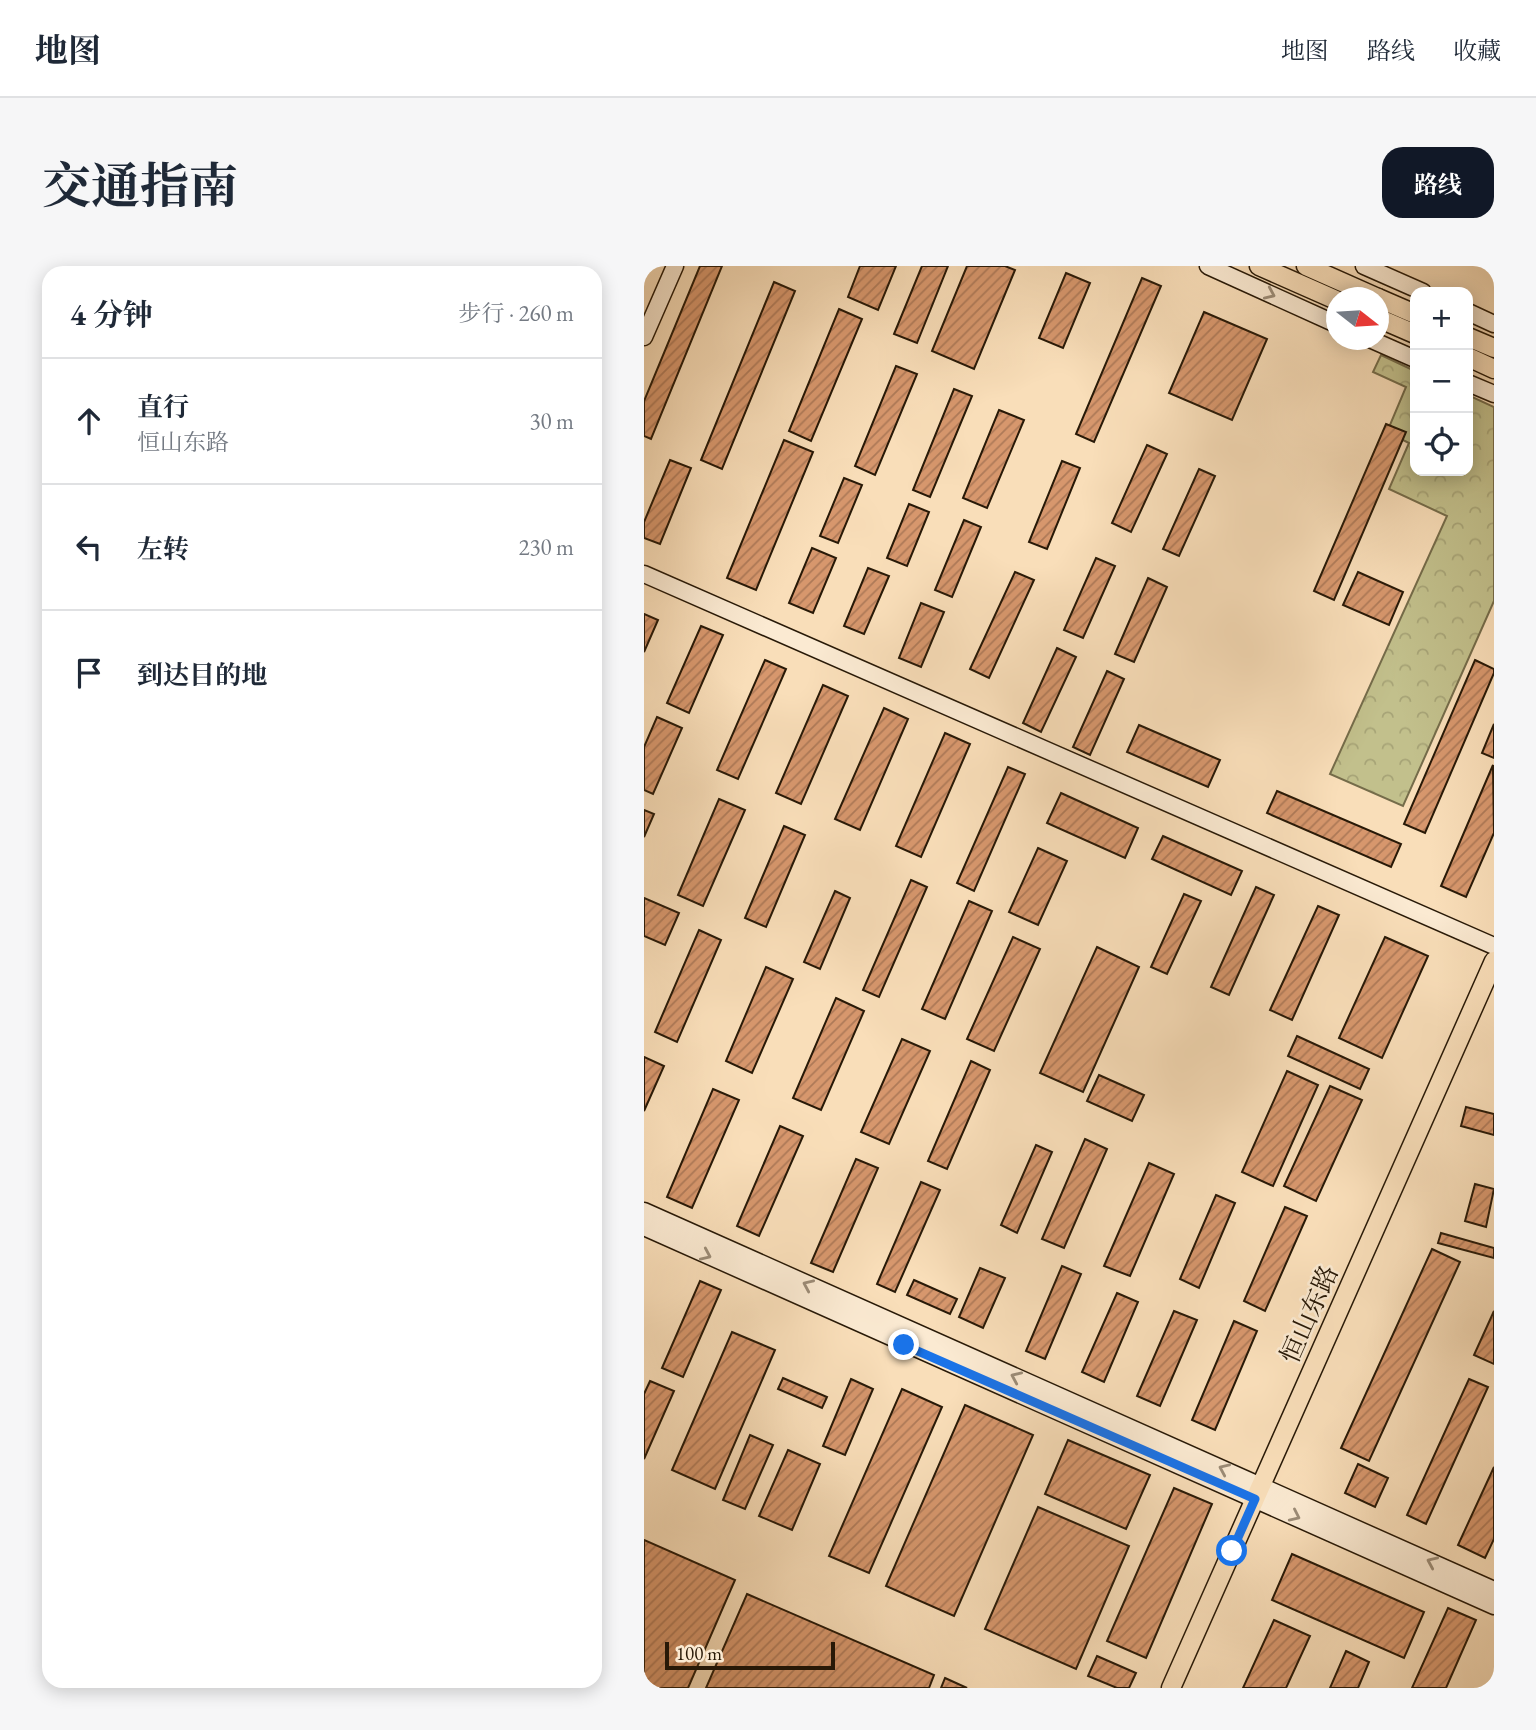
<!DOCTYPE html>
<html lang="zh">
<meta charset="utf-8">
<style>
:root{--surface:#fff;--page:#f6f6f7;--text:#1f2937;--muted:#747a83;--line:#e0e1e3;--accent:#111827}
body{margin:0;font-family:"EB Garamond","Noto Serif SC",serif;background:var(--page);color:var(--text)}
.controls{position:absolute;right:21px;top:21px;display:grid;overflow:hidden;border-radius:14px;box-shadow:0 4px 18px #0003}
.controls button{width:63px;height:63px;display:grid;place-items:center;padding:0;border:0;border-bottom:2px solid var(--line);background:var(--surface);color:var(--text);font:35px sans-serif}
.compass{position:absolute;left:682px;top:21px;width:63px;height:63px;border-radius:50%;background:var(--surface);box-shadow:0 4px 18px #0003;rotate:107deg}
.scale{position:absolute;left:21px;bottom:18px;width:170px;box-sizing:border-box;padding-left:7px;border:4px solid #281907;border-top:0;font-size:19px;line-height:24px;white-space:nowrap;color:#281907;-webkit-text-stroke:5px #fbead2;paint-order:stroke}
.stop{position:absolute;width:21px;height:21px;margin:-16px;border:5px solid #1a73e8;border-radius:50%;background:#fff}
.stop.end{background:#1a73e8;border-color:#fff;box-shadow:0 2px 7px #0008}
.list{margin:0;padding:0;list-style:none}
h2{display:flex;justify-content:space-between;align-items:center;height:91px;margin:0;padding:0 28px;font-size:30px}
h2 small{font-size:23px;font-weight:400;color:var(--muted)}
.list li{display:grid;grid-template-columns:46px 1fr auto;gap:21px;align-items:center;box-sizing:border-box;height:126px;padding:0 28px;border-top:2px solid var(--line)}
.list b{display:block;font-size:26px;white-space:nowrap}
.list p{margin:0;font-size:23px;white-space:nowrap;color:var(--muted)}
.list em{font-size:23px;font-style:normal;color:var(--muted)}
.icon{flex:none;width:38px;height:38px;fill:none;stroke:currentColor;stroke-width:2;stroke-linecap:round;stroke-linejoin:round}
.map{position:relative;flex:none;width:850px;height:1422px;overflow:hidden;border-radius:21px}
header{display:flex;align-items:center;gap:42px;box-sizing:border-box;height:98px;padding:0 35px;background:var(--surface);border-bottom:2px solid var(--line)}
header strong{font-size:33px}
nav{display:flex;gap:38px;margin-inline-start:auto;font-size:24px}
.intro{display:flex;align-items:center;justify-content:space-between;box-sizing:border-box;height:168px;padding:0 42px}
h1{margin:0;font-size:49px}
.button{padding:18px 32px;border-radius:21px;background:var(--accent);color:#fff;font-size:24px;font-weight:700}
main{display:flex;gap:42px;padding:0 42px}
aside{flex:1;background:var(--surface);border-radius:21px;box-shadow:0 4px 18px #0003}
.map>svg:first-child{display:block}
.forest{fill:url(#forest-crowns);stroke:#756c4a;stroke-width:2}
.building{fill:url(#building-hatch);stroke:#281907;stroke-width:2}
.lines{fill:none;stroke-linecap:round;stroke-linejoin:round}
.secondary-casing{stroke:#281907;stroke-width:19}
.primary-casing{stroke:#281907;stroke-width:21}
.secondary{stroke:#fbead2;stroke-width:16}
.primary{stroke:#f9deb9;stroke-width:18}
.oneway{stroke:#9c8c77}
.route{stroke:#1a73e8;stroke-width:9}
.labels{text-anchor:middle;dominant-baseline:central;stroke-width:5;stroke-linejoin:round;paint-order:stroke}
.street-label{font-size:26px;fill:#281907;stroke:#fbead2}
</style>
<header>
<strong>地图</strong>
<nav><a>地图</a><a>路线</a><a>收藏</a></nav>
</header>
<div class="intro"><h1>交通指南</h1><a class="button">路线</a></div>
<main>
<aside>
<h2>4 分钟<small>步行 · 260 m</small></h2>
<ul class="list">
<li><svg class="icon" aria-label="ahead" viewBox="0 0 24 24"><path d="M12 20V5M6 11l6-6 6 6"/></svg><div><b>直行</b><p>恒山东路</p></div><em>30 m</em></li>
<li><svg class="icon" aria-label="left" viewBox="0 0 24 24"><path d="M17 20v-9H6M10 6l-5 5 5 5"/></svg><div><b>左转</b></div><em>230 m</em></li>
<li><svg class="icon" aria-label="arrive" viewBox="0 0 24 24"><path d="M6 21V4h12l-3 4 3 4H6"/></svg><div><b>到达目的地</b></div></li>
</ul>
</aside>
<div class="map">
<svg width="850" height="1422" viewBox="0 0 850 1422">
<defs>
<pattern id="forest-crowns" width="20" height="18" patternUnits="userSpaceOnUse" patternTransform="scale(1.75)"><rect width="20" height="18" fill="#c2c08c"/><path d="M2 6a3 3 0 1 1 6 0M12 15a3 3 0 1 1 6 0" fill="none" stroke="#a7a477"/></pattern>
<pattern id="building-hatch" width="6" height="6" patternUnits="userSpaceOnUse" patternTransform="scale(1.75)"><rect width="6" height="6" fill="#d7976d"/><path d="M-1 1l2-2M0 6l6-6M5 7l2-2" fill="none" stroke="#ae7a58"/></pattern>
</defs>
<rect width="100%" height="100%" fill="#f9deb9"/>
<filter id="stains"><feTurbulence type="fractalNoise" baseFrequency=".00286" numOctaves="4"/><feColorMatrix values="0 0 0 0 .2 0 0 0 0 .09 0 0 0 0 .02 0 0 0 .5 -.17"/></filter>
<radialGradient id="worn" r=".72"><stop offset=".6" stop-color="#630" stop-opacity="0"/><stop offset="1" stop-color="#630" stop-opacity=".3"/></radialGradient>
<path class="forest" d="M737 89 771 105V205H824V129L850 141V335L759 540 686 508 803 250 745 223 765 177 743 166 762 121 729 106Z"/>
<g class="building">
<path d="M56 0H78L7 173 0 170V135Z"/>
<path d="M216 0H252L234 44 204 31Z"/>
<path d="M278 0H304L273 77 250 68Z"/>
<path d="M323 0H361L371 4 330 103 288 85Z"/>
<path d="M422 7 446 17 419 82 395 72Z"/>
<path d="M498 12 517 20 450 176 432 168Z"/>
<path d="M130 16 151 25 78 203 57 194Z"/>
<path d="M195 43 218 53 167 175 145 165Z"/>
<path d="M560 46 623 73 588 154 525 127Z"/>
<path d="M252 100 273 108 231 209 211 200Z"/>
<path d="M310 123 328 130 286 231 269 224Z"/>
<path d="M355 144 380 154 343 242 319 232Z"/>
<path d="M742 158 762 166 690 334 670 325Z"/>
<path d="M140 174 169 186 112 324 83 312Z"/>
<path d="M503 179 523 188 487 266 468 257Z"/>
<path d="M26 194 47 202 16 278 0 272V256Z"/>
<path d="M418 195 436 202 403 283 385 276Z"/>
<path d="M555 203 571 210 535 290 519 283Z"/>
<path d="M200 212 218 219 194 277 176 270Z"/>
<path d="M265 238 285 246 263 300 243 292Z"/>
<path d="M320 254 337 261 308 331 291 324Z"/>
<path d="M168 282 192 292 169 347 145 337Z"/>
<path d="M452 292 471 300 439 372 420 364Z"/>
<path d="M224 302 245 310 220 368 200 360Z"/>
<path d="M371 306 390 314 345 412 326 403Z"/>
<path d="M714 306 759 326 745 359 699 339Z"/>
<path d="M504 312 523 321 490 396 471 388Z"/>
<path d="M277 337 300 346 277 401 255 392Z"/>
<path d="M0 348 14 354 0 386Z"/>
<path d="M57 360 79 369 45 447 23 437Z"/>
<path d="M413 382 432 391 397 466 379 457Z"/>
<path d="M121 394 142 403 94 513 73 504Z"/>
<path d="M831 394 850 403V407L781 567 760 558Z"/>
<path d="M463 405 480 413 446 489 429 481Z"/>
<path d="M179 419 204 430 157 538 132 527Z"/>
<path d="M240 442 264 453 216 564 191 553Z"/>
<path d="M13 451 38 462 9 528 0 524V481Z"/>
<path d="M850 458V492L838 487Z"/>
<path d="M495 459 576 494 564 521 483 486Z"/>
<path d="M301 467 326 478 277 591 252 580Z"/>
<path d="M849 499 850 567 822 631 797 620Z"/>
<path d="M364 501 381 508 330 625 313 617Z"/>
<path d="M633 525 757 578 747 601 623 547Z"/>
<path d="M417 527 494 562 481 592 403 557Z"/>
<path d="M75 533 101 544 59 640 34 629Z"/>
<path d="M0 544 10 548 0 571Z"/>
<path d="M140 560 161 569 122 661 101 652Z"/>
<path d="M519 570 598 605 587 629 508 593Z"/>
<path d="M394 582 423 595 394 659 365 646Z"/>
<path d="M267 614 283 621 235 731 219 724Z"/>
<path d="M612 621 630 629 585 729 567 721Z"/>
<path d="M191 625 206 632 176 703 160 696Z"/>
<path d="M540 628 557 635 523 708 507 701Z"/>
<path d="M0 632 35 647 21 679 0 670Z"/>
<path d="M325 635 348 645 301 753 278 743Z"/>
<path d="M674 640 695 649 648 754 626 744Z"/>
<path d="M55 664 77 674 33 776 11 766Z"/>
<path d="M369 671 396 683 350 785 323 773Z"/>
<path d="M741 671 784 690 738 792 695 772Z"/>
<path d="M453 681 495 701 439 826 396 807Z"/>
<path d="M122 701 149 713 108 807 82 795Z"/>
<path d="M192 732 220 745 177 844 149 832Z"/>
<path d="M653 770 725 803 716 823 644 790Z"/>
<path d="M258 773 286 785 245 878 217 866Z"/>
<path d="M0 791 20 800 0 845Z"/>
<path d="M327 795 346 804 303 903 284 895Z"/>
<path d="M643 805 674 819 629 920 598 906Z"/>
<path d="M455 809 500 829 488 855 443 835Z"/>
<path d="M686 820 718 834 672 935 640 920Z"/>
<path d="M69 823 95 834 48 942 23 931Z"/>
<path d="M822 841 850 848V869L817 860Z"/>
<path d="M136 860 159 870 115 970 93 960Z"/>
<path d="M441 873 463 883 420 982 398 973Z"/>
<path d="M392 879 408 886 373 967 357 959Z"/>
<path d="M212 893 234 902 189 1006 167 997Z"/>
<path d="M505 897 530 908 486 1010 460 1000Z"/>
<path d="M277 916 296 924 251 1026 233 1018Z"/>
<path d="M831 918 850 923 842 961 821 955Z"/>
<path d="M572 929 591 937 555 1022 536 1013Z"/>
<path d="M641 941 663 950 621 1045 600 1035Z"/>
<path d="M797 967 850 982V992L794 977Z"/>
<path d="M788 983 816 996 725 1195 697 1182Z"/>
<path d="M418 1000 437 1008 401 1093 382 1085Z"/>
<path d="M336 1002 361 1012 339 1062 315 1051Z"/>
<path d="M270 1014 313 1033 306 1048 263 1029Z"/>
<path d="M56 1015 77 1024 39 1111 18 1102Z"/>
<path d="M473 1027 494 1036 460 1116 438 1106Z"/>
<path d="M530 1045 553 1054 516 1140 493 1130Z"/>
<path d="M850 1045V1098L830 1089Z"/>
<path d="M590 1055 613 1065 571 1164 548 1154Z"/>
<path d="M88 1066 131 1084 71 1223 28 1204Z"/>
<path d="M139 1112 183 1131 178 1142 134 1123Z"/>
<path d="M207 1113 229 1123 201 1189 179 1180Z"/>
<path d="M825 1113 844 1121 782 1258 763 1249Z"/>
<path d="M6 1115 30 1125 0 1193V1128Z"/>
<path d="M258 1123 298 1141 225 1307 185 1290Z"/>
<path d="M321 1139 389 1169 310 1350 242 1320Z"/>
<path d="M106 1169 129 1179 101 1243 79 1234Z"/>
<path d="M424 1174 506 1209 482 1263 401 1228Z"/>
<path d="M144 1184 176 1198 148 1264 115 1250Z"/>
<path d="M714 1198 744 1212 731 1241 701 1227Z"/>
<path d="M850 1201V1273L841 1292 814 1279Z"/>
<path d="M530 1222 568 1238 502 1392 463 1375Z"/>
<path d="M394 1241 485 1280 432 1403 341 1363Z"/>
<path d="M0 1274 91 1314 44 1422H0Z"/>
<path d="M648 1288 780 1346 760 1392 628 1334Z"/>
<path d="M103 1328 290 1409 285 1422H62Z"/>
<path d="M804 1342 832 1354 802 1422H768Z"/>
<path d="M630 1354 666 1370 642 1422H599Z"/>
<path d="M702 1385 725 1396 714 1422H686Z"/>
<path d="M453 1390 492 1407 485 1422H473L444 1410Z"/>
<path d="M301 1412 323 1422H297Z"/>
</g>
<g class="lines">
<defs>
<g id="secondary">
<path d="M564 0 692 58"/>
<path d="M720 0 779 26"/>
<path d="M824 46 850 58"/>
<path d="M0 71 31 0"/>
<path d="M728 74 771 93"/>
<path d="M824 117 850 128"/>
<path d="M0 308 850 680"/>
<path d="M0 945 850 1324"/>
<path d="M0 961 850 1340"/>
</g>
<g id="primary">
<path d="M615 0 692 34"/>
<path d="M662 0 734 32"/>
<path d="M734 32 771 48"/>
<path d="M734 52 771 68"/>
<path d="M824 71 850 82"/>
<path d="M824 91 850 103"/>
<path d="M527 1422 850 695"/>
</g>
</defs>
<use href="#secondary" class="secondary-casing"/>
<use href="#primary" class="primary-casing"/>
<use href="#secondary" class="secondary"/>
<use href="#primary" class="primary"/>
</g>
<defs><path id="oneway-chevron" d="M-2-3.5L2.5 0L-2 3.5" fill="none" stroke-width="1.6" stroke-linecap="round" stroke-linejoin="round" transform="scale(1.75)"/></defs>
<g class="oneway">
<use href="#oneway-chevron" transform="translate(626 28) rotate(24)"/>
<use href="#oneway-chevron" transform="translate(62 989) rotate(24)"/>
<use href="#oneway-chevron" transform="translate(164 1019) rotate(-156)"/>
<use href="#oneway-chevron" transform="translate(372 1111) rotate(-156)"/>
<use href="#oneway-chevron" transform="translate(580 1203) rotate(-156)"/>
<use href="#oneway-chevron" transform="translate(651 1250) rotate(25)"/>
<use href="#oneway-chevron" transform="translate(788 1296) rotate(-156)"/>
</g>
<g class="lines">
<path class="route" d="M260 1079 611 1233 588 1285"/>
</g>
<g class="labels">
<g class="street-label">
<text transform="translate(665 1048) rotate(-66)">恒山东路</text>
</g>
</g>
<rect width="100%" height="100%" filter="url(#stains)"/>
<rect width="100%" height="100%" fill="url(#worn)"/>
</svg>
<div class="controls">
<button>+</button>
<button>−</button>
<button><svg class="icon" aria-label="locate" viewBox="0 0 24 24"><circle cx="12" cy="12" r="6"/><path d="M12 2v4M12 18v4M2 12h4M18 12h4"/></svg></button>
</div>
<svg class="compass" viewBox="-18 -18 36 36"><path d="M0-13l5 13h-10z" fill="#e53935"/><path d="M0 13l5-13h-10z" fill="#747a83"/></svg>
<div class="scale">100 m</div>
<div class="stop" style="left:588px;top:1285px"></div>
<div class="stop end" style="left:260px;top:1079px"></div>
</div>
</main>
